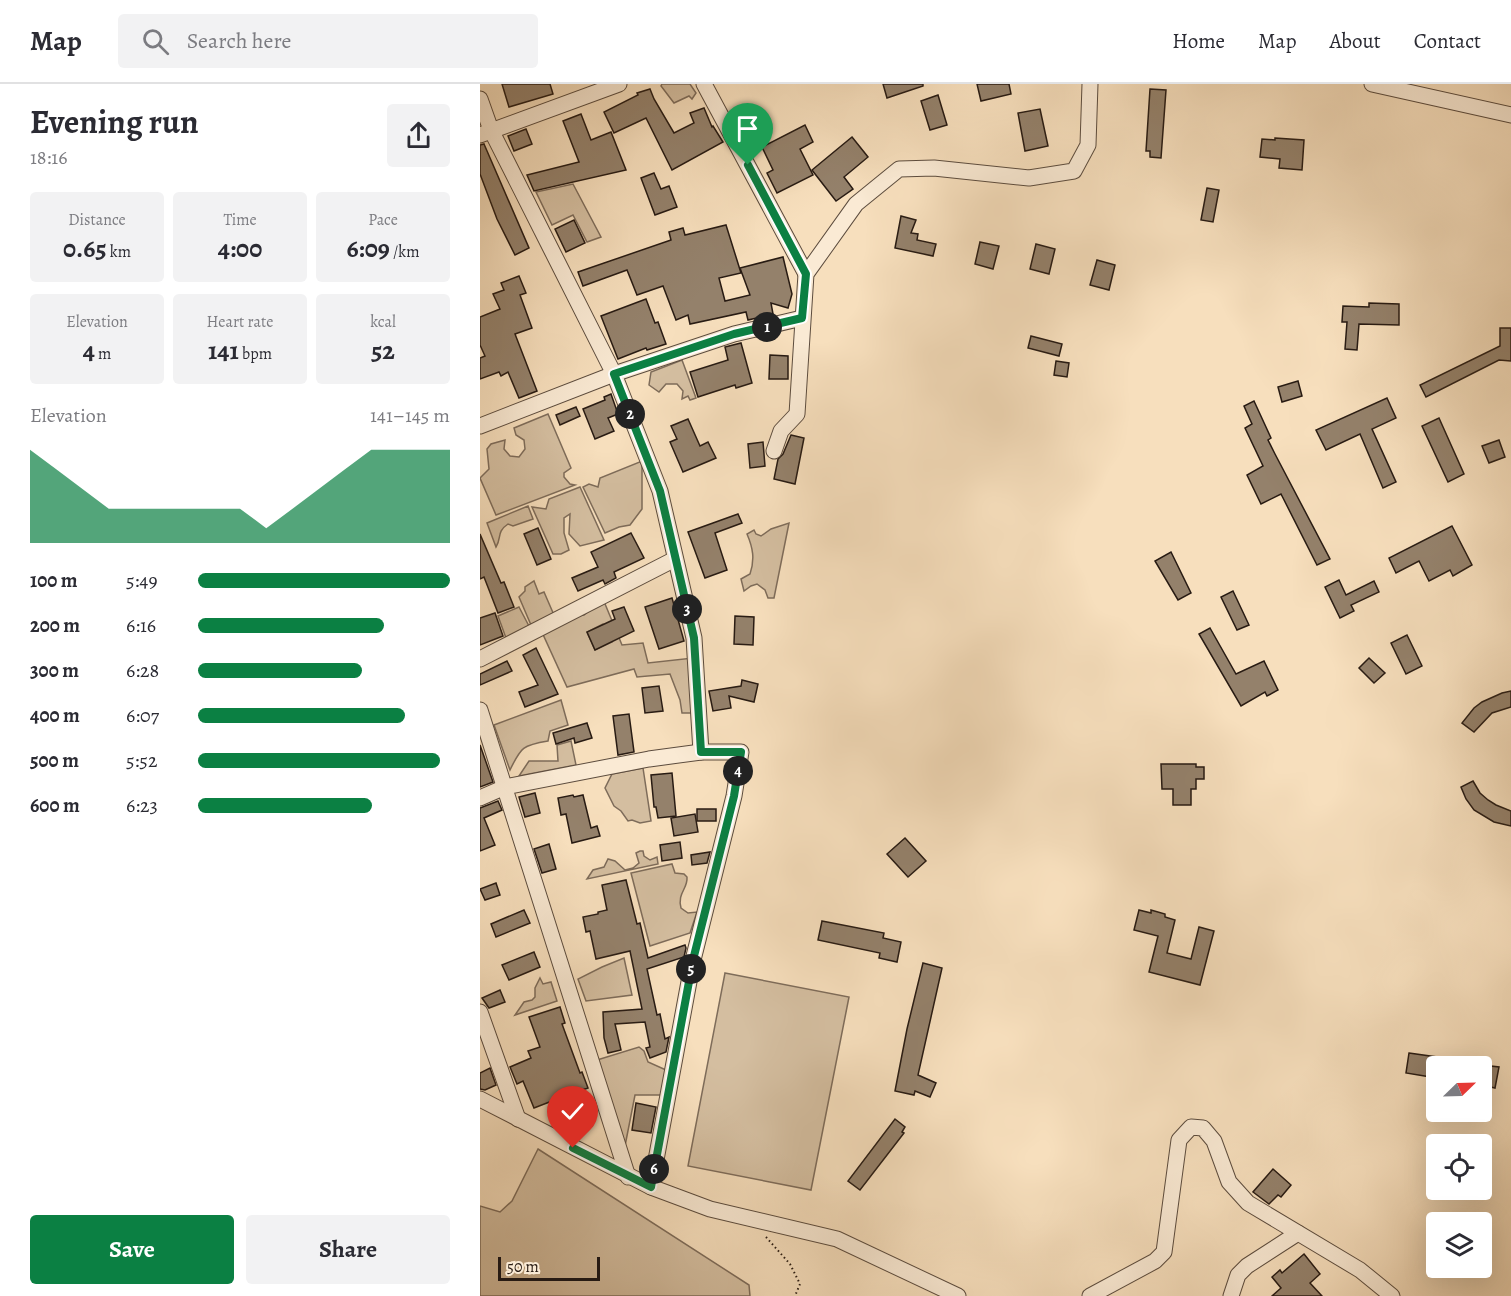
<!DOCTYPE html>
<html lang="en">
<head>
<meta charset="utf-8">
<style>
	:root { --surface:#fff; --page:#f2f2f3; --text:#2b2b33; --muted:#7c7c81; --line:#e1e1e2; --accent:#0b8043 }
	body { margin:0; font-family:Alegreya,serif; background:var(--page); color:var(--text); height:100vh; display:flex; flex-direction:column; font-size:22px; white-space:nowrap }
	* { box-sizing:border-box; margin:0 }
	p { font-size:20px; color:var(--muted) }
	.icon { flex:none; width:33px; height:33px; fill:none; stroke:currentColor; stroke-width:2; stroke-linecap:round; stroke-linejoin:round }
	.map { position:relative; flex:1; overflow:hidden }
	.panel { display:flex; flex-direction:column; background:var(--surface); width:480px }
	.panel>* { flex:none }
	.needle { width:39px; rotate:67deg }
	.buttons { position:absolute; left:946px; top:972px; display:grid; gap:12px }
	.buttons a { display:grid; place-items:center; width:66px; height:66px; border-radius:6px; background:var(--surface); box-shadow:0 6px 24px #0002; font-size:30px }
	.scale { position:absolute; left:18px; bottom:15px; width:102px; box-sizing:border-box; padding-left:6px; border:3px solid #281b13; border-top:0; font-size:16px; line-height:21px; white-space:nowrap; color:#281b13; -webkit-text-stroke:4px #faead4; paint-order:stroke }
	.pin { position:absolute; display:grid; place-items:center; width:51px; height:51px; color:#fff; margin:-62px -26px; border-radius:50% 50% 50% 0; rotate:-45deg; box-shadow:0 0 6px #0007 }
	.pin .icon { rotate:45deg }
	.km { position:absolute; width:30px; height:30px; margin:-15px; border-radius:50%; background:#222; color:#fff; font-size:16px; line-height:30px; text-align:center }
	.round { display:grid; place-items:center; flex:none; width:63px; height:63px; border-radius:6px; background:var(--page) }
	.headline { display:flex; align-items:center; justify-content:space-between; height:102px; padding:0 30px }
	h1 { font-size:33px; font-weight:700; line-height:45px }
	.metrics { display:grid; grid-template-columns:repeat(3,1fr); gap:9px; height:102px; padding:6px 30px }
	.metrics div { display:grid; align-content:center; border-radius:6px; background:var(--page); text-align:center }
	.metrics b { font-size:26px; font-weight:700 }
	.metrics small { font-size:16px; font-weight:400 }
	.metrics p { font-size:16px }
	.chart { height:168px; padding:12px 30px }
	.chart p { display:flex; justify-content:space-between }
	.chart svg { width:100%; height:108px; margin-top:6px; fill:var(--accent); opacity:.7 }
	.action { display:flex; gap:12px; margin-top:auto; padding:12px 30px }
	.action a { flex:1; height:69px; border-radius:6px; background:var(--accent); color:#fff; font-size:24px; font-weight:700; line-height:69px; text-align:center }
	.action a+a { background:var(--page); color:var(--text) }
	ul { padding:0 30px; list-style:none; font-size:20px }
	li { display:grid; grid-template-columns:96px 72px 1fr; align-items:center; height:45px }
	li i { height:15px; border-radius:8px; background:var(--accent) }
	header { display:flex; align-items:center; gap:36px; box-sizing:border-box; height:84px; padding:0 30px; background:var(--surface); border-bottom:2px solid var(--line) }
	header strong { font-size:28px }
	nav { display:flex; gap:33px; margin-inline-start:auto; font-size:21px }
	.search { width:420px; height:54px; background:var(--page); display:flex; align-items:center; gap:15px; box-sizing:border-box; padding:0 21px; border-radius:6px; color:var(--muted); font-size:22px }
	main { display:flex; flex:1; min-height:0 }
	.map>svg:first-child { display:block }
	.green { fill:#d4bea0; stroke:#7e6c5a; stroke-width:1.5; fill-rule:evenodd }
	.building { fill:#94816b; stroke:#281b13; stroke-width:1.5 }
	.lines { fill:none; stroke-linecap:round; stroke-linejoin:round }
	.minor-casing { stroke:#5c4c3e; stroke-width:17 }
	.path { stroke:#281b13; stroke-width:2; stroke-dasharray:1.5 3; stroke-linecap:butt }
	.minor { stroke:#faead4; stroke-width:15 }
	.route-casing { stroke:#fff; stroke-width:12 }
	.route { stroke:#0b8043; stroke-width:8 }
</style>
</head>
<body>
<header>
<strong>Map</strong>
<div class="search"><svg class="icon" aria-label="search" viewBox="0 0 24 24"><circle cx="10" cy="10" r="6"/><path d="M15 15l6 6"/></svg>Search here</div>
<nav><a>Home</a><a>Map</a><a>About</a><a>Contact</a></nav>
</header>
<main>
<section class="panel">
<div class="headline"><div><h1>Evening run</h1><p>18:16</p></div><a class="round"><svg class="icon" aria-label="share" viewBox="0 0 24 24"><path d="M12 15V3M7 8l5-5 5 5M5 13v7h14v-7"/></svg></a></div>
<div class="metrics">
<div><p>Distance</p><b>0.65<small> km</small></b></div>
<div><p>Time</p><b>4:00</b></div>
<div><p>Pace</p><b>6:09<small> /km</small></b></div>
</div>
<div class="metrics">
<div><p>Elevation</p><b>4<small> m</small></b></div>
<div><p>Heart rate</p><b>141<small> bpm</small></b></div>
<div><p>kcal</p><b>52</b></div>
</div>
<div class="chart"><p><span>Elevation</span>141–145 m</p>
<svg viewBox="0 0 160 44" preserveAspectRatio="none"><path d="M0 44V6L10 14L20 22L30 30L40 30L50 30L60 30L70 30L80 30L90 38L100 30L110 22L120 14L130 6L140 6L150 6L160 6V44z"/></svg>
</div>
<ul>
<li><b>100 m</b>5:49<i style="width:100%"></i></li>
<li><b>200 m</b>6:16<i style="width:74%"></i></li>
<li><b>300 m</b>6:28<i style="width:65%"></i></li>
<li><b>400 m</b>6:07<i style="width:82%"></i></li>
<li><b>500 m</b>5:52<i style="width:96%"></i></li>
<li><b>600 m</b>6:23<i style="width:69%"></i></li>
</ul>
<div class="action"><a>Save</a><a>Share</a></div>
</section>
<div class="map">
<svg width="1031" height="1212" viewBox="0 0 1031 1212">
	<rect width="100%" height="100%" fill="#f7dfbd"/>
	<filter id="stains"><feTurbulence type="fractalNoise" baseFrequency=".00333" numOctaves="4"/><feColorMatrix values="0 0 0 0 .2 0 0 0 0 .09 0 0 0 0 .02 0 0 0 .5 -.17"/></filter>
	<radialGradient id="worn" r=".72"><stop offset=".6" stop-color="#630" stop-opacity="0"/><stop offset="1" stop-color="#630" stop-opacity=".3"/></radialGradient>
	<g class="green">
		<path d="M 182,0 L 210,0 L 216,9 L 212,15 L 209,12 L 194,19 L 181,2 Z"/>
		<path d="M 93,100 L 121,153 L 107,158 L 93,131 L 72,141 L 56,108 Z"/>
		<path d="M 202,276 L 216,314 L 210,316 L 208,312 L 202,315 L 203,307 L 197,300 L 186,300 L 179,308 L 169,301 L 171,288 Z"/>
		<path d="M 68,330 L 91,384 L 84,389 L 84,393 L 90,400 L 95,401 L 16,431 L 0,394 L 9,385 L 7,365 L 11,360 L 25,356 L 24,365 L 30,372 L 39,373 L 45,365 L 44,356 L 36,351 L 34,344 Z"/>
		<path d="M 162,377 L 162,425 L 150,441 L 139,443 L 125,449 L 103,403 L 109,400 L 118,403 L 120,394 Z"/>
		<path d="M 100,403 L 124,456 L 100,462 L 89,450 L 90,430 L 84,434 L 84,449 L 89,466 L 81,470 L 73,470 L 52,423 L 66,425 L 69,415 Z"/>
		<path d="M 48,422 L 53,435 L 33,442 L 28,440 C 16,448 22,454 16,463 L 7,439 Z"/>
		<path d="M 309,439 L 294,514 L 288,514 L 285,506 L 277,500 L 271,502 L 264,507 L 261,495 L 270,490 C 275,475 273,464 267,450 L 274,446 L 276,450 L 281,452 L 291,445 Z"/>
		<path d="M 54,497 L 59,510 L 64,508 L 74,531 L 51,541 L 39,513 L 45,507 L 45,503 Z"/>
		<path d="M 123,515 L 142,561 L 163,559 L 168,579 L 213,574 L 215,629 L 202,629 L 200,616 L 190,590 L 157,593 L 154,585 L 87,603 L 61,546 L 88,533 L 104,531 ZM 123,540 L 132,558 L 115,566 L 107,548 Z"/>
		<path d="M 39,523 L 50,544 L 26,554 L 18,532 Z"/>
		<path d="M 81,616 L 88,641 L 70,647 L 68,657 C 43,661 41,663 30,686 L 14,641 Z"/>
		<path d="M 91,657 L 96,681 L 39,692 L 49,677 L 78,677 L 77,661 Z"/>
		<path d="M 163,684 L 171,737 L 160,739 L 152,736 L 148,737 L 141,727 L 134,722 L 125,704 L 132,690 Z"/>
		<path d="M 160,767 L 163,767 L 164,772 L 170,776 L 177,773 L 178,780 L 107,795 L 113,786 L 124,783 L 128,775 L 135,777 L 145,786 L 153,784 L 159,779 L 156,769 Z"/>
		<path d="M 192,780 L 195,789 L 204,790 L 207,793 C 208,805 197,809 201,824 L 208,829 L 217,828 L 210,849 L 170,862 L 151,789 Z"/>
		<path d="M 144,874 L 152,911 L 106,917 L 98,895 L 122,883 Z"/>
		<path d="M 245,889 L 369,913 L 331,1106 L 208,1082 Z"/>
		<path d="M 60,894 L 63,900 L 71,898 L 77,917 L 35,931 L 44,918 L 52,916 L 55,913 L 55,904 Z"/>
		<path d="M 159,963 L 164,967 L 168,978 L 186,986 L 181,1011 L 155,1011 L 144,1067 L 136,1031 L 133,1030 L 117,976 Z"/>
		<path d="M 58,1065 L 269,1201 L 270,1212 L 0,1212 L 0,1122 L 20,1128 L 32,1117 Z"/>
	</g>
	<g class="building">
		<path d="M 22,0 L 70,0 L 73,10 L 29,23 Z"/>
		<path d="M 403,0 L 443,0 L 443,2 L 407,14 Z"/>
		<path d="M 497,0 L 529,0 L 531,10 L 501,17 Z"/>
		<path d="M 170,5 L 174,15 L 194,49 L 214,39 L 210,29 L 224,24 L 232,43 L 233,42 L 243,58 L 192,86 L 166,34 L 134,49 L 124,28 L 158,11 L 157,9 Z"/>
		<path d="M 670,5 L 686,6 L 681,74 L 670,73 L 670,67 L 666,67 Z"/>
		<path d="M 458,11 L 467,41 L 450,46 L 441,17 Z"/>
		<path d="M 560,25 L 568,62 L 545,67 L 538,29 Z"/>
		<path d="M 101,30 L 111,56 L 131,48 L 146,86 L 54,107 L 47,91 L 99,78 L 83,37 Z"/>
		<path d="M 325,41 L 333,58 L 320,65 L 333,91 L 297,109 L 287,89 L 293,86 L 282,63 Z"/>
		<path d="M 46,45 L 52,60 L 34,67 L 28,52 Z"/>
		<path d="M 372,53 L 388,73 L 364,93 L 373,105 L 356,117 L 332,86 Z"/>
		<path d="M 795,54 L 824,56 L 822,86 L 799,84 L 800,75 L 780,73 L 782,55 L 795,56 Z"/>
		<path d="M 4,60 L 49,164 L 35,171 L 17,135 L 0,90 L 0,61 Z"/>
		<path d="M 174,89 L 181,105 L 189,102 L 197,123 L 175,131 L 161,94 Z"/>
		<path d="M 727,104 L 739,106 L 733,138 L 721,136 Z"/>
		<path d="M 421,132 L 436,136 L 431,149 L 438,150 L 437,156 L 456,160 L 453,172 L 415,164 Z"/>
		<path d="M 94,136 L 105,159 L 86,168 L 75,145 Z"/>
		<path d="M 246,141 L 261,189 L 239,194 L 245,217 L 270,211 L 260,184 L 303,173 L 312,210 L 308,224 L 291,219 L 293,230 L 268,236 L 266,228 L 210,240 L 208,231 L 196,236 L 183,202 L 157,211 L 147,186 L 103,202 L 98,188 L 191,156 L 189,148 L 203,144 L 205,151 Z"/>
		<path d="M 500,158 L 519,162 L 513,185 L 495,180 Z"/>
		<path d="M 556,160 L 575,165 L 569,190 L 550,185 Z"/>
		<path d="M 617,176 L 635,181 L 629,206 L 610,201 Z"/>
		<path d="M 39,192 L 46,209 L 40,211 L 52,244 L 35,250 L 57,307 L 39,314 L 28,288 L 21,292 L 19,288 L 0,295 L 0,274 L 5,272 L 0,261 L 0,233 L 20,225 L 13,210 L 24,206 L 21,199 Z"/>
		<path d="M 166,215 L 175,239 L 178,238 L 186,260 L 167,266 L 166,264 L 138,275 L 121,232 Z"/>
		<path d="M 889,219 L 919,220 L 919,241 L 879,240 L 877,266 L 865,265 L 867,238 L 862,238 L 863,222 L 889,223 Z"/>
		<path d="M 1020,244 L 1031,244 L 1031,277 L 1019,276 L 946,313 L 940,301 L 1020,262 Z"/>
		<path d="M 551,252 L 582,260 L 579,272 L 548,264 Z"/>
		<path d="M 261,259 L 272,299 L 256,304 L 255,301 L 218,313 L 210,288 L 248,276 L 245,263 Z"/>
		<path d="M 290,271 L 308,272 L 308,295 L 289,295 Z"/>
		<path d="M 576,277 L 589,279 L 587,293 L 574,291 Z"/>
		<path d="M 818,297 L 822,312 L 802,318 L 798,303 Z"/>
		<path d="M 131,310 L 138,330 L 128,334 L 134,347 L 115,355 L 103,325 L 125,316 L 124,313 Z"/>
		<path d="M 907,314 L 916,334 L 892,345 L 916,398 L 903,404 L 880,350 L 846,366 L 836,346 Z"/>
		<path d="M 774,317 L 791,354 L 788,356 L 795,370 L 850,475 L 837,481 L 801,410 L 781,420 L 767,391 L 783,382 L 765,344 L 772,340 L 764,322 Z"/>
		<path d="M 96,323 L 100,332 L 80,341 L 76,331 Z"/>
		<path d="M 959,334 L 984,390 L 968,398 L 942,342 Z"/>
		<path d="M 208,335 L 220,362 L 228,358 L 236,374 L 203,388 L 190,358 L 197,355 L 191,342 Z"/>
		<path d="M 311,351 L 324,354 L 315,400 L 294,395 L 298,375 L 303,370 Z"/>
		<path d="M 1019,356 L 1025,373 L 1009,379 L 1002,362 Z"/>
		<path d="M 283,358 L 285,382 L 270,384 L 268,360 Z"/>
		<path d="M 258,430 L 262,439 L 235,449 L 247,486 L 225,494 L 208,448 Z"/>
		<path d="M 972,442 L 992,481 L 973,492 L 970,486 L 949,497 L 939,477 L 916,489 L 909,474 Z"/>
		<path d="M 58,444 L 71,475 L 57,481 L 44,450 Z"/>
		<path d="M 151,449 L 164,474 L 134,488 L 136,494 L 125,500 L 123,496 L 98,507 L 92,494 L 118,483 L 111,468 Z"/>
		<path d="M 0,450 L 21,499 L 24,498 L 34,523 L 18,529 L 4,493 L 0,495 Z"/>
		<path d="M 691,468 L 711,509 L 698,516 L 675,477 Z"/>
		<path d="M 859,496 L 866,511 L 894,497 L 899,508 L 871,521 L 874,527 L 860,534 L 845,503 Z"/>
		<path d="M 753,507 L 769,541 L 757,546 L 741,513 Z"/>
		<path d="M 192,514 L 204,557 L 179,565 L 165,523 Z"/>
		<path d="M 144,523 L 154,547 L 115,566 L 107,548 L 135,535 L 132,527 Z"/>
		<path d="M 15,529 L 23,552 L 0,561 L 0,534 Z"/>
		<path d="M 255,532 L 274,533 L 273,561 L 254,560 Z"/>
		<path d="M 730,544 L 756,590 L 784,577 L 798,606 L 787,612 L 785,608 L 761,622 L 719,550 Z"/>
		<path d="M 927,551 L 942,582 L 926,590 L 911,559 Z"/>
		<path d="M 56,564 L 78,610 L 45,623 L 39,608 L 58,601 L 43,571 Z"/>
		<path d="M 889,574 L 905,589 L 894,599 L 879,584 Z"/>
		<path d="M 27,577 L 32,587 L 0,601 L 0,590 Z"/>
		<path d="M 262,596 L 278,600 L 274,618 L 249,612 L 251,624 L 233,627 L 229,607 L 261,602 Z"/>
		<path d="M 179,602 L 183,627 L 165,629 L 162,604 Z"/>
		<path d="M 1031,607 L 1031,623 L 1012,629 L 994,648 L 982,639 L 994,624 L 1002,618 L 1022,609 Z"/>
		<path d="M 149,630 L 154,668 L 138,671 L 133,632 Z"/>
		<path d="M 107,639 L 112,654 L 95,659 L 94,654 L 76,660 L 73,649 Z"/>
		<path d="M 0,661 L 13,698 L 0,703 Z"/>
		<path d="M 681,680 L 716,680 L 716,683 L 724,683 L 724,695 L 716,695 L 716,705 L 711,705 L 711,721 L 693,721 L 693,705 L 682,705 Z"/>
		<path d="M 192,689 L 196,732 L 178,734 L 176,723 L 174,723 L 171,691 Z"/>
		<path d="M 993,697 L 1000,709 L 1008,716 L 1016,721 L 1031,727 L 1031,742 L 1014,738 L 994,726 L 986,715 L 981,703 Z"/>
		<path d="M 55,709 L 60,729 L 45,733 L 39,713 Z"/>
		<path d="M 93,711 L 94,713 L 103,711 L 111,744 L 117,742 L 120,752 L 92,759 L 86,730 L 81,731 L 78,714 Z"/>
		<path d="M 18,717 L 22,726 L 4,734 L 15,761 L 0,767 L 0,724 Z"/>
		<rect x="217" y="725" width="19" height="12"/>
		<path d="M 215,730 L 218,748 L 194,752 L 191,734 Z"/>
		<path d="M 425,754 L 446,777 L 428,793 L 407,770 Z"/>
		<path d="M 200,758 L 202,774 L 182,777 L 180,761 Z"/>
		<path d="M 69,760 L 76,785 L 62,789 L 54,765 Z"/>
		<path d="M 230,768 L 227,779 L 212,781 L 211,771 Z"/>
		<path d="M 146,796 L 157,840 L 160,839 L 168,874 L 205,861 L 206,864 L 204,873 L 167,885 L 177,931 L 180,930 L 185,955 L 189,953 L 186,968 L 170,974 L 166,964 L 170,963 L 165,938 L 135,940 L 141,966 L 128,969 L 124,954 L 123,928 L 162,925 L 150,867 L 116,875 L 110,847 L 106,848 L 103,833 L 118,830 L 118,828 L 127,826 L 122,801 Z"/>
		<path d="M 16,799 L 20,811 L 5,816 L 0,805 Z"/>
		<path d="M 44,826 L 50,839 L 16,853 L 11,840 Z"/>
		<path d="M 659,826 L 671,829 L 671,826 L 685,830 L 685,833 L 695,836 L 687,869 L 711,875 L 719,843 L 734,847 L 720,901 L 669,888 L 678,852 L 654,846 Z"/>
		<path d="M 342,837 L 404,849 L 403,854 L 421,858 L 417,878 L 399,874 L 400,869 L 338,856 Z"/>
		<path d="M 54,868 L 60,883 L 29,896 L 22,881 Z"/>
		<path d="M 443,879 L 462,884 L 438,991 L 456,999 L 450,1013 L 435,1007 L 434,1011 L 415,1007 L 427,945 Z"/>
		<path d="M 20,906 L 25,918 L 9,924 L 2,914 Z"/>
		<path d="M 80,923 L 85,939 L 82,940 L 100,989 L 102,988 L 108,1004 L 102,1006 L 112,1042 L 100,1045 L 90,1010 L 54,1024 L 43,997 L 37,1000 L 30,983 L 51,974 L 48,967 L 60,963 L 49,933 Z"/>
		<path d="M 929,969 L 957,973 L 957,994 L 926,989 Z"/>
		<path d="M 1002,981 L 1019,983 L 1015,1004 L 1002,1001 Z"/>
		<path d="M 10,984 L 16,1001 L 5,1006 L 0,1005 L 0,989 Z"/>
		<path d="M 156,1019 L 176,1023 L 171,1049 L 152,1046 Z"/>
		<path d="M 415,1035 L 425,1043 L 422,1048 L 424,1049 L 380,1106 L 368,1097 Z"/>
		<path d="M 793,1085 L 811,1101 L 801,1113 L 798,1111 L 789,1120 L 773,1108 Z"/>
		<path d="M 824,1170 L 840,1190 L 830,1199 L 842,1212 L 792,1212 L 801,1204 L 792,1193 L 800,1186 L 802,1189 Z"/>
	</g>
	<g class="lines">
		<defs>
			<g id="minor">
				<path d="M 224,0 L 326,190"/>
				<path d="M 892,0 L 1031,31"/>
				<path d="M 0,15 L 11,46 L 134,290 L 180,407 L 214,554 L 221,668"/>
				<path d="M 0,51 L 139,0"/>
				<path d="M 0,342 L 134,290 L 254,250 L 322,234"/>
				<path d="M 294,367 L 301,347 L 317,330 L 326,190 L 376,120 L 419,85 L 454,84 L 549,94 L 594,87 L 608,61 L 610,0"/>
				<path d="M 0,575 L 195,475"/>
				<path d="M 0,626 L 148,1093"/>
				<path d="M 0,714 L 25,703 L 169,675 L 221,668 L 261,668 L 254,712 L 213,876 L 171,1103"/>
				<path d="M 0,928 L 38,1035"/>
				<path d="M 0,1015 L 171,1103 L 230,1125 L 357,1155 L 478,1212"/>
				<path d="M 610,1212 L 675,1177 L 684,1168 L 699,1056 L 711,1043 L 723,1044 L 734,1057 L 749,1098 L 768,1119 L 880,1186 L 912,1212"/>
				<path d="M 751,1212 L 758,1191 L 767,1182 L 818,1149"/>
			</g>
		</defs>
		<use href="#minor" class="minor-casing"/>
		<path class="path" d="M 286,1153 L 310,1180 L 320,1200 L 315,1212"/>
		<use href="#minor" class="minor"/>
	</g>
	<g class="lines">
		<defs>
			<path id="route" d="M 93,1064 L 171,1103 L 213,876 L 254,712 L 261,668 L 221,668 L 214,554 L 180,407 L 134,290 L 254,250 L 322,234 L 326,190 L 268,81"/>
		</defs>
		<use href="#route" class="route-casing"/>
		<use href="#route" class="route"/>
	</g>
	<rect width="100%" height="100%" filter="url(#stains)"/>
	<rect width="100%" height="100%" fill="url(#worn)"/>
</svg>
<div class="buttons">
<a><svg class="needle" viewBox="-14 -14 28 28"><path d="M0-13l5 13h-10z" fill="#e53935"/><path d="M0 13l5-13h-10z" fill="#7c7c81"/></svg></a>
<a><svg class="icon" aria-label="locate" viewBox="0 0 24 24"><circle cx="12" cy="12" r="6"/><path d="M12 2v4M12 18v4M2 12h4M18 12h4"/></svg></a>
<a><svg class="icon" aria-label="layers" viewBox="0 0 24 24"><path d="M12 4l9 5-9 5-9-5zM3 14l9 5 9-5"/></svg></a>
</div>
<div class="scale">50 m</div>
<div class="pin" style="left:268px;top:81px;background:#1e9e55"><svg class="icon" aria-label="arrive" viewBox="0 0 24 24"><path d="M6 21V4h12l-3 4 3 4H6"/></svg></div>
<div class="pin" style="left:93px;top:1064px;background:#d93025"><svg class="icon" aria-label="check" viewBox="0 0 24 24"><path d="M5 12l5 5 9-10"/></svg></div>
<b class="km" style="left:287px;top:243px">1</b>
<b class="km" style="left:150px;top:330px">2</b>
<b class="km" style="left:207px;top:525px">3</b>
<b class="km" style="left:258px;top:687px">4</b>
<b class="km" style="left:211px;top:885px">5</b>
<b class="km" style="left:174px;top:1085px">6</b>
</div>
</main>
</body>
</html>
